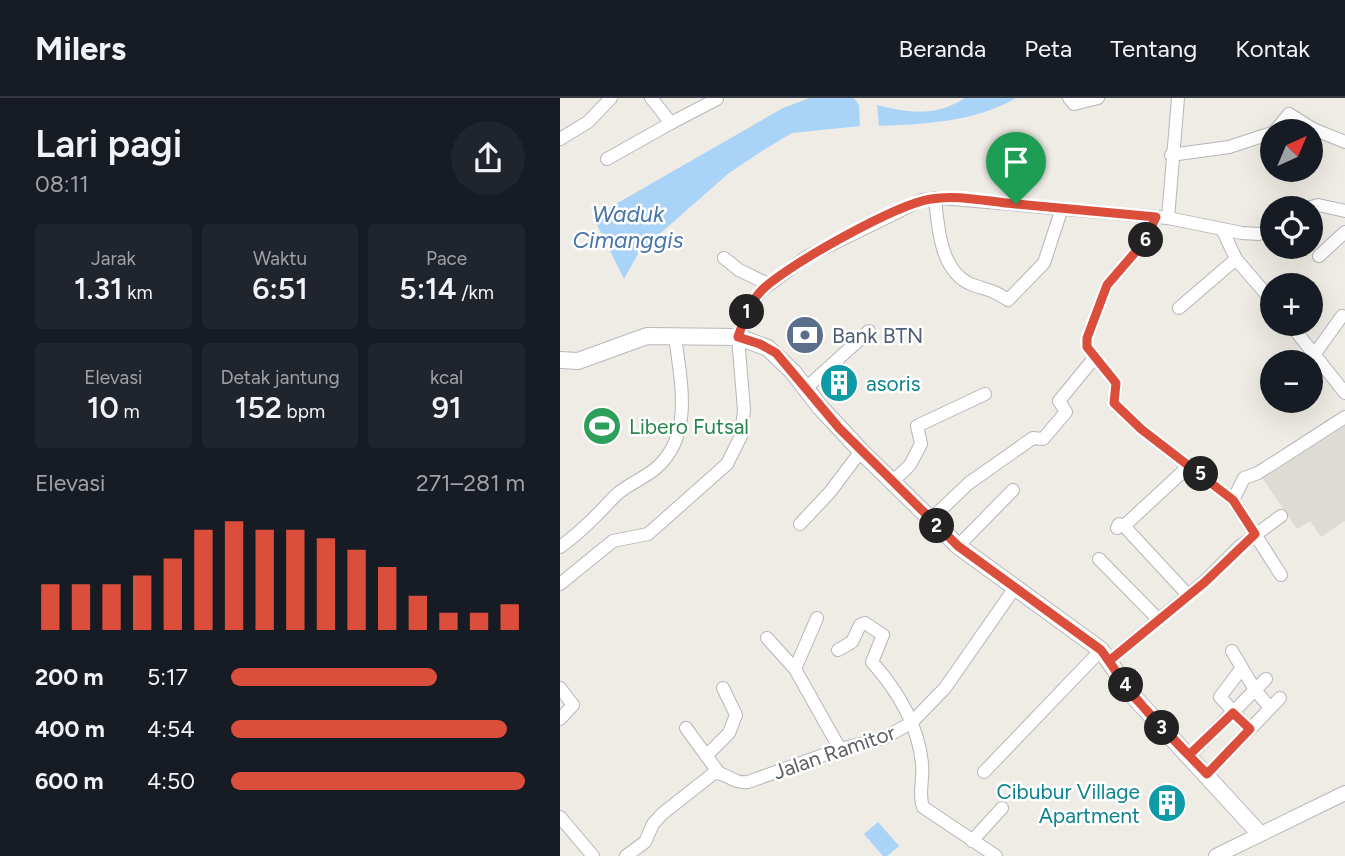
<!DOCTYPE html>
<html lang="id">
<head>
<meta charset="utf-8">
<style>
	:root { --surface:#171b24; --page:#20242c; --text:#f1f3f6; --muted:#9ea1a6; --line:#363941; --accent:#dc4e3c }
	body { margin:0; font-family:Figtree,sans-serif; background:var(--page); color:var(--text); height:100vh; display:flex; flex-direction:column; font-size:26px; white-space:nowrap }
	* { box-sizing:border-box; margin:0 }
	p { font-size:23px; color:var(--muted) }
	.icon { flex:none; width:38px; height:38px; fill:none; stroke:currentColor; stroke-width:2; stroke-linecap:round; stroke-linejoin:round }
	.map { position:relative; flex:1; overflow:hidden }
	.side { display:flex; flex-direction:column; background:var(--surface); width:560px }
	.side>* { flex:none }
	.needle { width:46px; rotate:44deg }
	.tools { position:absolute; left:700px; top:21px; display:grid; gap:14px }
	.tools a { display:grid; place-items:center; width:63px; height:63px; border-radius:50%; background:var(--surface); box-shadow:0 7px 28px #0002; font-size:35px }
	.pin { position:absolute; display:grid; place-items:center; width:60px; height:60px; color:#fff; margin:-72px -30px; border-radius:50% 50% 50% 0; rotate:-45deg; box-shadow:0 0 7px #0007 }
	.pin .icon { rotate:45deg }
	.km { position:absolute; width:35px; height:35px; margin:-18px; border-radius:50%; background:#222; color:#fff; font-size:19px; line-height:35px; text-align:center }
	.round { display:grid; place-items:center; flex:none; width:74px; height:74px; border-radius:37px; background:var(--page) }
	.head { display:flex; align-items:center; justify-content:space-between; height:119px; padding:0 35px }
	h1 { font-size:38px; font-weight:600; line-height:52px }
	.metrics { display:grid; grid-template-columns:repeat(3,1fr); gap:10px; height:119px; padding:7px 35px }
	.metrics div { display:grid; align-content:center; border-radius:7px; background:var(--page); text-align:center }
	.metrics b { font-size:30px; font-weight:600 }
	.metrics small { font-size:19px; font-weight:400 }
	.metrics p { font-size:19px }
	.chart { height:196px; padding:14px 35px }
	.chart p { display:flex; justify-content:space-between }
	.chart svg { width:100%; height:126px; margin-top:7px; stroke:var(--accent); stroke-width:6 }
	ul { padding:0 35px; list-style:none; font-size:23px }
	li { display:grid; grid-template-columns:112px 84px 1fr; align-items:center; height:52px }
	li i { height:18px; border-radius:9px; background:var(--accent) }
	header { display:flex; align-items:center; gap:42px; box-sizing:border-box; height:98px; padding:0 35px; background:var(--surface); border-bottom:2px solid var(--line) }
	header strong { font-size:33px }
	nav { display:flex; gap:38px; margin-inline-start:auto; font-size:24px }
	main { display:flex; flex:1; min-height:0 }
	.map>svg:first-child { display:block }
	.education { fill:#dddbd3 }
	.water { fill:#aad3f8 }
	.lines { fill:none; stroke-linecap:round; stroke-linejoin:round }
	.minor-casing { stroke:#b5b6ba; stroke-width:14 }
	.tertiary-casing { stroke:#b5b6ba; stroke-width:16 }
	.secondary-casing { stroke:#b6b8bd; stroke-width:18 }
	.minor { stroke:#fff; stroke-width:12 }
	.tertiary { stroke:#fff; stroke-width:14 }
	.secondary { stroke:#fff; stroke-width:16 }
	.route-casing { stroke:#fff; stroke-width:14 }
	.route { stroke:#dc4e3c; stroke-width:9 }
	.labels { text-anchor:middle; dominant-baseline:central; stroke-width:5; stroke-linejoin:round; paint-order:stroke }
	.service-label { font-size:21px; fill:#4e5e75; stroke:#fff; text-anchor:start }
	.culture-label { font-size:21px; fill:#0d838f; stroke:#fff; text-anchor:start }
	.leisure-label { font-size:21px; fill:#27864d; stroke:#fff; text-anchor:start }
	.street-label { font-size:21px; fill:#5c5f64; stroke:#fff }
	.water-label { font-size:23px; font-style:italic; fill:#4874a9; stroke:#fff }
</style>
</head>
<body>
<header>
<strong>Milers</strong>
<nav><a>Beranda</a><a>Peta</a><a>Tentang</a><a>Kontak</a></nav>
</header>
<main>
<section class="side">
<div class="head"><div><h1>Lari pagi</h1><p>08:11</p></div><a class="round"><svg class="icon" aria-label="share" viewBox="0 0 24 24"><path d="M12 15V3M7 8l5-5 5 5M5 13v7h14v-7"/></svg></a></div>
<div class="metrics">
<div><p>Jarak</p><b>1.31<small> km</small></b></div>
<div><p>Waktu</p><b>6:51</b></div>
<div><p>Pace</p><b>5:14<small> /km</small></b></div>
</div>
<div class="metrics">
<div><p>Elevasi</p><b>10<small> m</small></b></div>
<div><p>Detak jantung</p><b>152<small> bpm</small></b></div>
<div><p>kcal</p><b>91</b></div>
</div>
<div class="chart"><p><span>Elevasi</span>271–281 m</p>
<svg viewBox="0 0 160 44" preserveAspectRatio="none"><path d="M5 44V28M15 44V28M25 44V28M35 44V25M45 44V19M55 44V9M65 44V6M75 44V9M85 44V9M95 44V12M105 44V16M115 44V22M125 44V32M135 44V38M145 44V38M155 44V35"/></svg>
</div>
<ul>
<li><b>200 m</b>5:17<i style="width:70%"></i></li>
<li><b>400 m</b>4:54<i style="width:94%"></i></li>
<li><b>600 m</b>4:50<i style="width:100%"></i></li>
</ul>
</section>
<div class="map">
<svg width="785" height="758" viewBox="0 0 785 758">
	<rect width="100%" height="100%" fill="#eeece4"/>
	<path class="education" d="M 785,321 L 785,423 L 761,439 L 750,423 L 737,431 L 703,381 Z"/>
	<g class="water">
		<path d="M 250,0 L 294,0 L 299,7 L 300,28 L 232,35 L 202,53 L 169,75 L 79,154 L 64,181 L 33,119 L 223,10 Z"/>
		<path d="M 405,0 L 456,0 C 415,24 365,26 319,28 L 317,7 C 349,15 376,19 405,0 Z"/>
		<path d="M 318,724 L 339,748 L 327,758 L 323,758 L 304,736 Z"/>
	</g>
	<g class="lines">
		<defs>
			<g id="minor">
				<path d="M 91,0 L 111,25 L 157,1"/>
				<path d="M 509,0 L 514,6 L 538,0"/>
				<path d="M 715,33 L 729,16 L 753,31 L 785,44"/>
				<path d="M 0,41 L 28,24 L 51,0"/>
				<path d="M 611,57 L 669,49 L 712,35"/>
				<path d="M 453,60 L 456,106"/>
				<path d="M 47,61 L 111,25"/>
				<path d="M 375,100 C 378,129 380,175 413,187 C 430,193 431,191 448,202 L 484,165 L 502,110"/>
				<path d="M 748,110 L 758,107 L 785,113"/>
				<path d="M 596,119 L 584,144 L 547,187 L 527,240 L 527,249 L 556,285 L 554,305 L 581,331 L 673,402 L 721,477"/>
				<path d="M 608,120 L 618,0"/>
				<path d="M 663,133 L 676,161 L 712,203"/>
				<path d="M 759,158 L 785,134"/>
				<path d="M 164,160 L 179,172 L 208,186"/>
				<path d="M 619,210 L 676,161"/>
				<path d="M 730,226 L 785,295"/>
				<path d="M 754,257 L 782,218"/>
				<path d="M 246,290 L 309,233"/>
				<path d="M 332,384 L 350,367 L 361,346 L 357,328 L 425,296"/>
				<path d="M 673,402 L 684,380 L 698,375 L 785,319"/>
				<path d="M 370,422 L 409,385 L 473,340 L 483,341 L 506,314 L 499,303 L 535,259"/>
				<path d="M 240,426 L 270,394 L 301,353"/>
				<path d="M 564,428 L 628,497"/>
				<path d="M 557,430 L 559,426 L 564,428 L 630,367"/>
				<path d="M 398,448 L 453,392"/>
				<path d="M 0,449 C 21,434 37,417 55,398 C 66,387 83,381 95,371 C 135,338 120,281 115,238"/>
				<path d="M 539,461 L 598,521"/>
				<path d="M 0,486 L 53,443 L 88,436 L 167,366 L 181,338 L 184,312 L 178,239 L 187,213 L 201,193 L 246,159 L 362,102 L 381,100 L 608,120 L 682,135 L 699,136 L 712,131"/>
				<path d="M 207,540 L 235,571 L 280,651"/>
				<path d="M 278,552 L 292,544 L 300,527 L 305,525 L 323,537 L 312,564 C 337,592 358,627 362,665 C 364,680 358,695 363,709 L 436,758"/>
				<path d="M 672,553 L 695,592 L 710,610"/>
				<path d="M 549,563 L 644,484 L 679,449 L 721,418"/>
				<path d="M 682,570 L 660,599 L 689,631"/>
				<path d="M 235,571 L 257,520"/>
				<path d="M 0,590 L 13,607 L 0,621"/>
				<path d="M 126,630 L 159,675"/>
				<path d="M 146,658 L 169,635 L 176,617 L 163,590"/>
				<path d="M 629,658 L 706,581"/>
				<path d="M 424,674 L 541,552"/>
				<path d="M 647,676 L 720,600"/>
				<path d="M 0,719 L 33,758"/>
				<path d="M 412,743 L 442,710"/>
				<path d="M 66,758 L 85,744 L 93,726 L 102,716 L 154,675 C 167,674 172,686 188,684 L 280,651 L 324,640 L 351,625 L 385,590 L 454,491"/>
			</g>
			<path id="tertiary" d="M 656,758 L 785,695"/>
			<path id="secondary" d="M 0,262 L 18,263 L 87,238 L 178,239 L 208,250 L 233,274 L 260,309 L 301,353 L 398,448 L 541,552 L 574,599 L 699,735"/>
		</defs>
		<use href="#minor" class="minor-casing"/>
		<use href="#tertiary" class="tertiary-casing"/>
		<use href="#secondary" class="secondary-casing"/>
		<use href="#minor" class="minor"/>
		<use href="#tertiary" class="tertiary"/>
		<use href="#secondary" class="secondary"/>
	</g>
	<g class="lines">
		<defs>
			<path id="route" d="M 456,106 C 429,104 397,96 371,101 C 337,106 227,167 202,192 C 189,205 184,222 178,239 L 200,246 L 216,255 L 279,330 L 398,448 L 541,552 L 574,599 L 629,657 L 673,615 L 690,631 L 647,676 C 612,640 576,606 549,563 L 645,484 L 695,436 L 673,402 L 581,331 L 554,305 L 556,285 L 527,249 L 527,240 L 547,187 L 584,144 L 596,119 L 456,106"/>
		</defs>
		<use href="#route" class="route-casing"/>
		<use href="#route" class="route"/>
	</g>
	<defs>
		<symbol id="bank-disc" viewBox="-11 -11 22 22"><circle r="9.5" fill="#5c6f8a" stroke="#fff"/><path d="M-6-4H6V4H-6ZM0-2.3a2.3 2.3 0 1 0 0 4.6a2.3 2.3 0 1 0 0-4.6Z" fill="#fff"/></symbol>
		<symbol id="building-disc" viewBox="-11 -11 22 22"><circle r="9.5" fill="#0f9aa8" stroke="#fff"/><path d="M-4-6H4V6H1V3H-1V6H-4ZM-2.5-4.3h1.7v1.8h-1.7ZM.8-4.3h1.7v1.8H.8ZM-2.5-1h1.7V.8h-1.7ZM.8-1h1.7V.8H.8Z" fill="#fff"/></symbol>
		<symbol id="stadium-disc" viewBox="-11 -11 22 22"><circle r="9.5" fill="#2e9e5b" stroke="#fff"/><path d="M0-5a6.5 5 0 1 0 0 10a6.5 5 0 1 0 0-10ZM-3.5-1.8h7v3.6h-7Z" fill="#fff"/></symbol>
	</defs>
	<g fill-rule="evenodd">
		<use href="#bank-disc" x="223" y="215" width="44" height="44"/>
		<use href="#building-disc" x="257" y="263" width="44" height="44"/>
		<use href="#stadium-disc" x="20" y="306" width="44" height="44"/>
		<use href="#building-disc" x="585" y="683" width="44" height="44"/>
	</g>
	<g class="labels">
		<g class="service-label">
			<text x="272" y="237">Bank BTN</text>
		</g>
		<g class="culture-label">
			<text x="306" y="285">asoris</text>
			<text x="580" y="693" text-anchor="end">Cibubur Village<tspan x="580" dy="24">Apartment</tspan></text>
		</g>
		<g class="leisure-label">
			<text x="69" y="328">Libero Futsal</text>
		</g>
		<g class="street-label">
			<text transform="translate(274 654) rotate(-19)">Jalan Ramitor</text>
		</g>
		<g class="water-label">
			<text x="68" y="116">Waduk<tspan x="68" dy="26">Cimanggis</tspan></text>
		</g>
	</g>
</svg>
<div class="tools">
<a><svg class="needle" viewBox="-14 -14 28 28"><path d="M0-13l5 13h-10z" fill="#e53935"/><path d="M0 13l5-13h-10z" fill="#9ea1a6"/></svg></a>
<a><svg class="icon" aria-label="locate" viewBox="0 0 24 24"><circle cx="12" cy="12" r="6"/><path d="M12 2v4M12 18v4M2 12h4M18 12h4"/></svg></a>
<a>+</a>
<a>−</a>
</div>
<div class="pin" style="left:456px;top:106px;background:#1e9e55"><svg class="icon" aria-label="arrive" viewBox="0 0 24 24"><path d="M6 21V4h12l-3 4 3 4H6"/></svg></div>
<b class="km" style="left:187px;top:214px">1</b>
<b class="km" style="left:377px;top:428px">2</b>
<b class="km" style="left:602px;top:630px">3</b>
<b class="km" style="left:566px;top:587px">4</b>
<b class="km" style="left:641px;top:376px">5</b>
<b class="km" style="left:586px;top:142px">6</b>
</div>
</main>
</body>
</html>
